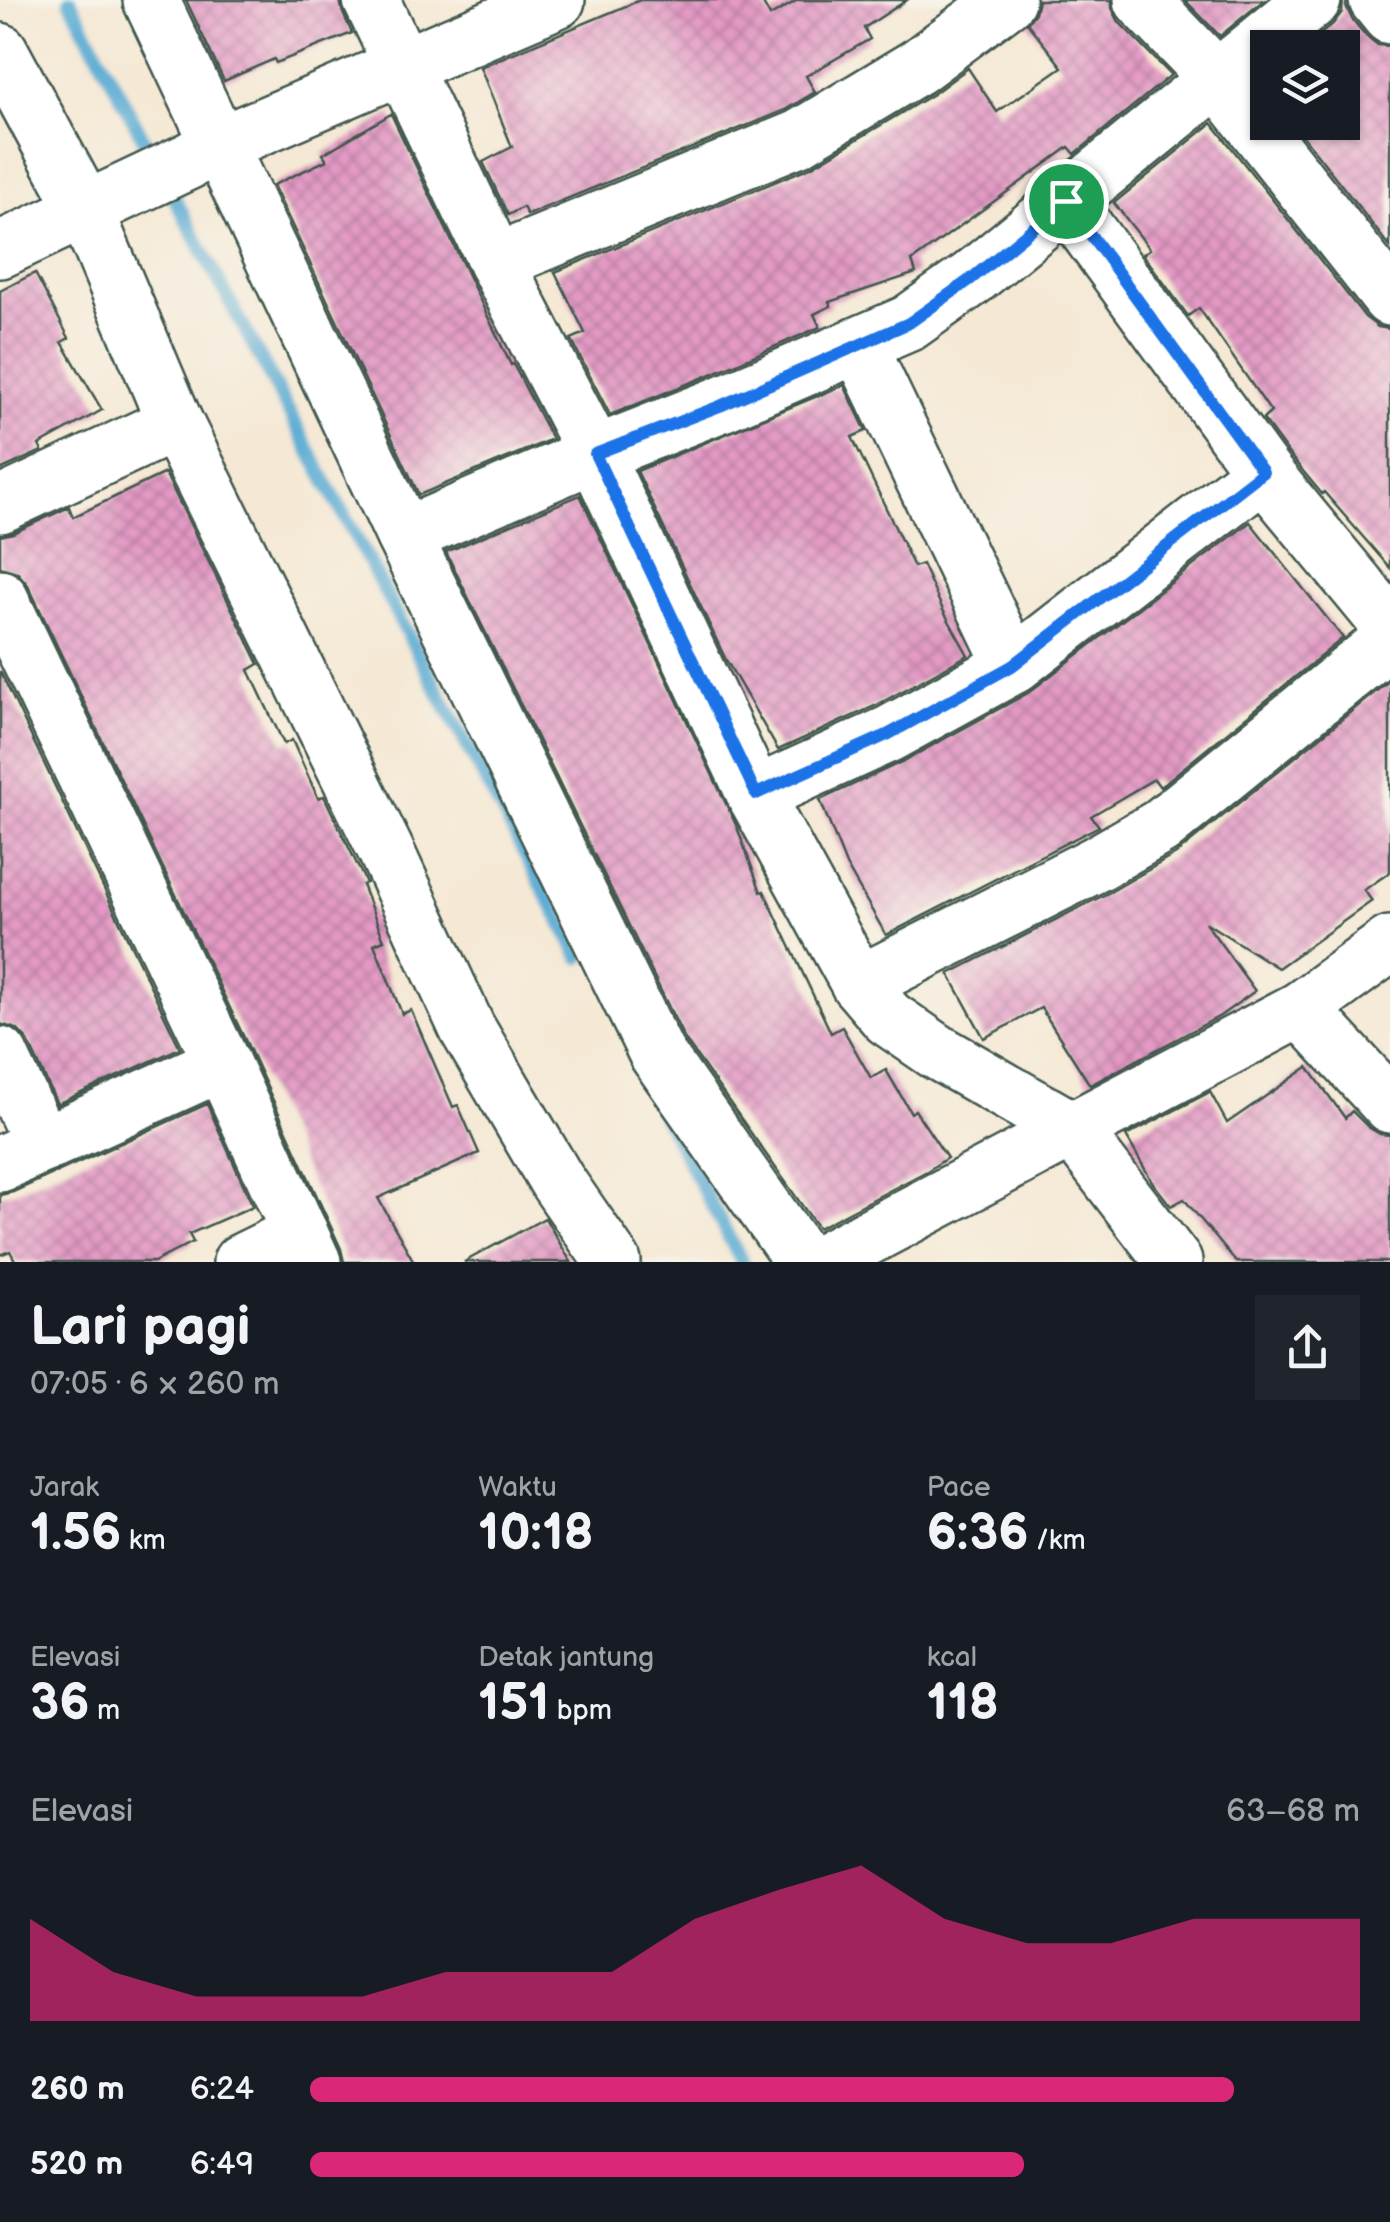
<!DOCTYPE html>
<html lang="id">
<head>
<meta charset="utf-8">
<style>
	:root { --surface:#171b24; --page:#20242c; --text:#f1f3f6; --muted:#9ea1a6; --accent:#db2777 }
	body { margin:0; font-family:"Balsamiq Sans",sans-serif; background:var(--page); color:var(--text); height:100vh; display:flex; flex-direction:column; font-size:38px; white-space:nowrap }
	* { box-sizing:border-box; margin:0 }
	p { font-size:32px; color:var(--muted) }
	.icon { flex:none; width:55px; height:55px; fill:none; stroke:currentColor; stroke-width:2; stroke-linecap:round; stroke-linejoin:round }
	.map { position:relative; height:1262px; overflow:hidden }
	.panel { display:flex; flex-direction:column; background:var(--surface); flex:1 }
	.panel>* { flex:none }
	.tools { position:absolute; left:1250px; top:30px; display:grid; gap:20px }
	.tools a { display:grid; place-items:center; width:110px; height:110px; border-radius:0px; background:var(--surface); box-shadow:0 2px 8px #0004; font-size:50px }
	.pin { position:absolute; display:grid; place-items:center; width:85px; height:85px; color:#fff; margin:-42px; border:5px solid #fff; border-radius:50%; box-shadow:0 2px 10px #0007 }
	.round { display:grid; place-items:center; flex:none; width:105px; height:105px; border-radius:0px; background:var(--page) }
	.headline { display:flex; align-items:center; justify-content:space-between; height:170px; padding:0 30px }
	h1 { font-size:55px; font-weight:700; line-height:75px }
	.metrics { display:grid; grid-template-columns:repeat(3,1fr); gap:15px; height:170px; padding:10px 30px }
	.metrics div { display:grid; align-content:center }
	.metrics b { font-size:50px; font-weight:700 }
	.metrics small { font-size:28px; font-weight:400 }
	.metrics p { font-size:28px }
	.chart { height:280px; padding:20px 30px }
	.chart p { display:flex; justify-content:space-between }
	.chart svg { width:100%; height:180px; margin-top:10px; fill:var(--accent); opacity:.7 }
	ul { padding:0 30px; list-style:none; font-size:32px }
	li { display:grid; grid-template-columns:160px 120px 1fr; align-items:center; height:75px }
	li i { height:25px; border-radius:12px; background:var(--accent) }
	.map>svg:first-child { display:block }
	.lines { fill:none; stroke-linecap:round; stroke-linejoin:round }
	.stream { stroke:#58abd3; stroke-width:14 }
	.building { fill:url(#building-cross-hatch) }
	.minor-casing { stroke:#3f574c; stroke-width:60 }
	.minor { stroke:#fff; stroke-width:55 }
	.route-casing { stroke:#fff; stroke-width:20 }
	.route { stroke:#1a73e8; stroke-width:12 }
</style>
</head>
<body>
<div class="map">
<svg width="1390" height="1262" viewBox="0 0 1390 1262">
	<defs>
		<pattern id="building-cross-hatch" width="8" height="8" patternUnits="userSpaceOnUse" patternTransform="scale(2.5)"><rect width="8" height="8" fill="#e49ac5"/><path d="M0 0l8 8M0 8l8-8" fill="none" stroke="#b87fa1"/></pattern>
	</defs>
	<rect width="100%" height="100%" fill="#f7f3e8"/>
	<filter id="ink" filterUnits="userSpaceOnUse"><feTurbulence type="fractalNoise" baseFrequency=".01" numOctaves="2"/><feDisplacementMap in="SourceGraphic" scale="20" xChannelSelector="R" yChannelSelector="G"/><feConvolveMatrix kernelMatrix="1 2 1 2 8 2 1 2 1" color-interpolation-filters="sRGB"/></filter>
	<filter id="wash" filterUnits="userSpaceOnUse"><feTurbulence type="fractalNoise" baseFrequency=".0048" numOctaves="4" result="noise"/><feDisplacementMap in="SourceGraphic" scale="40" xChannelSelector="R" yChannelSelector="G"/><feGaussianBlur stdDeviation="2.25" result="paint"/><feColorMatrix in="noise" values="0 0 0 0 0 0 0 0 0 0 0 0 0 0 0 0 0 1.4 0 .05"/><feComposite in="paint" operator="in"/></filter>
	<g filter="url(#wash)">
		<rect width="100%" height="100%" fill="#f5e8d4"/>
		<g class="lines">
			<g class="stream">
				<path d="M 70,0 L 156,163"/>
				<path d="M 166,182 L 580,957"/>
				<path d="M 648,1086 L 742,1262"/>
			</g>
		</g>
		<g id="blocks">
			<g class="building">
				<path d="M 186,0 L 340,0 L 343,13 L 352,33 L 276,63 L 274,59 L 224,81 Z"/>
				<path d="M 640,0 L 761,0 L 770,16 L 798,0 L 907,0 L 864,28 L 870,39 L 806,76 L 815,92 L 785,110 L 527,215 L 523,207 L 508,215 L 483,162 L 512,147 L 480,67 Z"/>
				<path d="M 1038,0 L 1112,0 L 1112,8 L 1119,22 L 1171,75 L 1075,154 L 1069,147 L 912,261 L 916,273 L 829,302 L 831,306 L 814,314 L 820,327 L 707,376 L 610,415 L 571,339 L 585,333 L 555,272 L 811,167 L 933,94 L 968,68 L 997,112 L 1062,67 L 1027,23 L 1035,13 Z"/>
				<path d="M 1185,0 L 1264,0 L 1220,36 Z"/>
				<path d="M 1343,0 L 1347,0 L 1346,6 L 1352,19 L 1366,36 L 1378,45 L 1390,46 L 1390,247 L 1292,122 L 1342,122 L 1342,48 L 1304,48 L 1333,24 L 1342,12 Z"/>
				<path d="M 391,114 L 511,365 L 513,364 L 552,439 L 419,495 L 273,185 L 327,160 L 323,154 Z"/>
				<path d="M 1212,123 L 1365,317 L 1378,327 L 1390,329 L 1390,568 L 1324,492 L 1322,494 L 1288,453 L 1263,419 L 1271,412 L 1199,308 L 1188,316 L 1143,254 L 1150,249 L 1114,203 Z"/>
				<path d="M 35,273 L 69,338 L 62,342 L 102,410 L 39,445 L 42,451 L 0,470 L 0,291 Z"/>
				<path d="M 844,385 L 866,431 L 852,437 L 914,567 L 922,564 L 943,610 L 968,655 L 875,706 L 778,750 L 726,660 L 637,471 Z"/>
				<path d="M 165,473 L 259,664 L 249,670 L 284,744 L 292,740 L 318,798 L 324,796 L 366,883 L 362,885 L 384,940 L 374,944 L 402,1014 L 411,1010 L 453,1107 L 458,1105 L 479,1153 L 378,1198 L 414,1262 L 344,1262 L 341,1249 L 250,1050 L 28,585 L 17,572 L 0,567 L 0,536 L 13,533 L 69,507 L 73,517 Z"/>
				<path d="M 580,495 L 737,827 L 761,892 L 764,891 L 831,1033 L 842,1027 L 871,1078 L 886,1070 L 911,1113 L 915,1110 L 947,1158 L 927,1171 L 818,1228 L 684,1038 L 446,552 Z"/>
				<path d="M 1250,522 L 1343,638 L 1160,787 L 1154,779 L 1091,816 L 1099,826 L 886,935 L 846,865 L 820,800 L 904,761 L 1028,693 Z"/>
				<path d="M 0,671 L 180,1048 L 57,1104 L 28,1041 L 17,1029 L 0,1024 Z"/>
				<path d="M 1390,680 L 1390,872 L 1364,890 L 1372,901 L 1278,968 L 1205,922 L 1255,991 L 1220,1016 L 1090,1085 L 1041,1008 L 984,1038 L 949,974 L 1110,892 L 1176,854 Z"/>
				<path d="M 1308,1067 L 1345,1118 L 1352,1111 L 1368,1127 L 1380,1134 L 1390,1135 L 1390,1262 L 1236,1262 L 1184,1199 L 1171,1206 L 1153,1183 L 1126,1136 L 1210,1092 L 1227,1123 Z"/>
				<path d="M 207,1104 L 253,1206 L 189,1234 L 193,1242 L 154,1262 L 16,1262 L 10,1251 L 0,1255 L 0,1195 L 13,1192 Z"/>
				<path d="M 545,1218 L 571,1262 L 464,1262 Z"/>
			</g>
		</g>
	</g>
	<g filter="url(#ink)">
		<use href="#blocks" fill-opacity="0" stroke="#3f574c" stroke-width="2.5"/>
		<g class="lines">
			<defs>
				<g id="minor">
					<path d="M 151,0 L 404,536 L 657,1054 L 803,1262"/>
					<path d="M 371,0 L 496,262 L 595,454 L 755,795 L 859,984 L 888,1018 L 936,1051 L 1073,1130 L 1174,1262"/>
					<path d="M 1142,0 L 1217,78 L 1390,298"/>
					<path d="M 1377,0 L 1390,16"/>
					<path d="M 0,51 L 85,209 L 175,423 L 385,849 L 467,1028 L 557,1181 L 613,1262"/>
					<path d="M 1066,201 L 1263,472 L 1390,626"/>
					<path d="M 0,250 L 189,161 L 218,145 L 557,0"/>
					<path d="M 496,262 L 799,138 L 917,67 L 1007,0"/>
					<path d="M 859,345 L 1013,666"/>
					<path d="M 0,505 L 175,423"/>
					<path d="M 404,536 L 595,454 L 719,405 L 909,323 L 971,279 L 1313,0"/>
					<path d="M 0,598 L 222,1063 L 313,1262"/>
					<path d="M 755,795 L 889,734 L 1013,666 L 1263,472"/>
					<path d="M 859,984 L 1096,864 L 1160,827 L 1390,640"/>
					<path d="M 1301,1009 L 1390,1105"/>
					<path d="M 0,1055 L 42,1145"/>
					<path d="M 0,1164 L 222,1063"/>
					<path d="M 241,1262 L 300,1233"/>
					<path d="M 821,1262 L 1301,1009 L 1390,944"/>
				</g>
			</defs>
			<use href="#minor" class="minor-casing"/>
			<use href="#minor" class="minor"/>
		</g>
	</g>
	<g class="lines" filter="url(#ink)">
		<defs>
			<path id="route" d="M 1066,201 L 1263,472 L 1012,666 L 889,734 L 756,794 L 595,454 L 720,406 L 909,323 L 971,279 Z"/>
		</defs>
		<use href="#route" class="route-casing"/>
		<use href="#route" class="route"/>
	</g>
</svg>
<div class="tools">
<a><svg class="icon" aria-label="layers" viewBox="0 0 24 24"><path d="M12 4l9 5-9 5-9-5zM3 14l9 5 9-5"/></svg></a>
</div>
<div class="pin" style="left:1066px;top:201px;background:#1e9e55"><svg class="icon" aria-label="arrive" viewBox="0 0 24 24"><path d="M6 21V4h12l-3 4 3 4H6"/></svg></div>
</div>
<section class="panel">
<div class="headline"><div><h1>Lari pagi</h1><p>07:05 · 6 × 260 m</p></div><a class="round"><svg class="icon" aria-label="share" viewBox="0 0 24 24"><path d="M12 15V3M7 8l5-5 5 5M5 13v7h14v-7"/></svg></a></div>
<div class="metrics">
<div><p>Jarak</p><b>1.56<small> km</small></b></div>
<div><p>Waktu</p><b>10:18</b></div>
<div><p>Pace</p><b>6:36<small> /km</small></b></div>
</div>
<div class="metrics">
<div><p>Elevasi</p><b>36<small> m</small></b></div>
<div><p>Detak jantung</p><b>151<small> bpm</small></b></div>
<div><p>kcal</p><b>118</b></div>
</div>
<div class="chart"><p><span>Elevasi</span>63–68 m</p>
<svg viewBox="0 0 160 44" preserveAspectRatio="none"><path d="M0 44V19L10 32L20 38L30 38L40 38L50 32L60 32L70 32L80 19L90 12L100 6L110 19L120 25L130 25L140 19L150 19L160 19V44z"/></svg>
</div>
<ul>
<li><b>260 m</b>6:24<i style="width:88%"></i></li>
<li><b>520 m</b>6:49<i style="width:68%"></i></li>
</ul>
</section>
</body>
</html>
